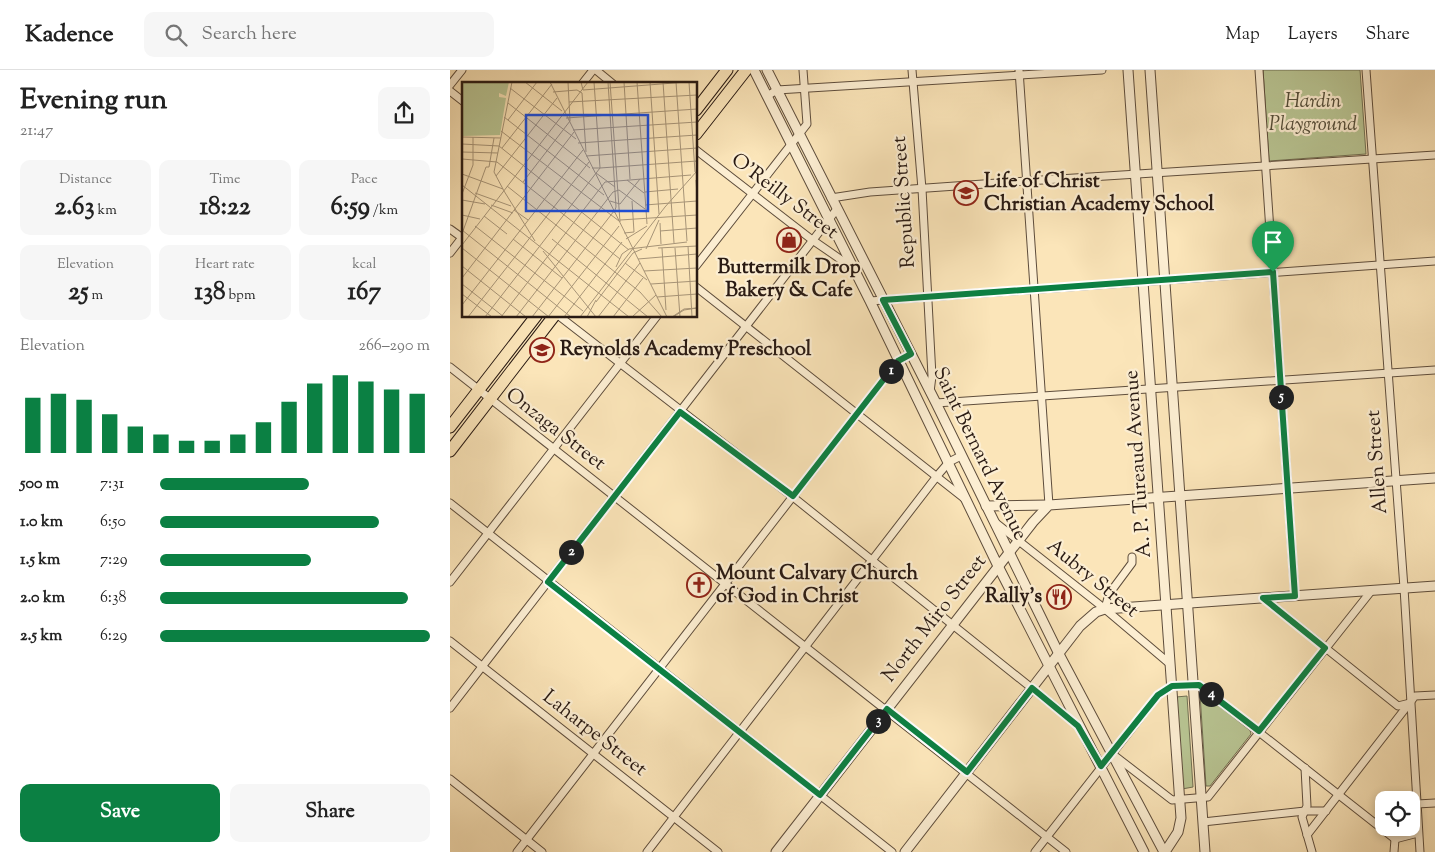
<!DOCTYPE html>
<html lang="en">
<head>
<meta charset="utf-8">
<style>
	:root { --surface:#fff; --page:#f6f6f6; --text:#222; --muted:#767676; --line:#e0e0e0; --accent:#0b8043 }
	body { margin:0; font-family:"Sorts Mill Goudy",serif; background:var(--page); color:var(--text); height:100vh; display:flex; flex-direction:column; font-size:19px; white-space:nowrap }
	* { box-sizing:border-box; margin:0 }
	p { font-size:16px; color:var(--muted) }
	.icon { flex:none; width:28px; height:28px; fill:none; stroke:currentColor; stroke-width:2; stroke-linecap:round; stroke-linejoin:round }
	.map { position:relative; flex:1; overflow:hidden }
	.sheet { display:flex; flex-direction:column; background:var(--surface); width:450px }
	.sheet>* { flex:none }
	.controls { position:absolute; left:925px; top:721px; display:grid; gap:10px }
	.controls a { display:grid; place-items:center; width:45px; height:45px; border-radius:10px; background:var(--surface); box-shadow:0 2px 8px #0003; font-size:25px }
	.pin { position:absolute; display:grid; place-items:center; width:42px; height:42px; color:#fff; margin:-51px -21px; border-radius:50% 50% 50% 0; rotate:-45deg; box-shadow:0 0 5px #0007 }
	.pin .icon { rotate:45deg }
	.km { position:absolute; width:25px; height:25px; margin:-12px; border-radius:50%; background:#222; color:#fff; font-size:14px; line-height:25px; text-align:center }
	.round { display:grid; place-items:center; flex:none; width:52px; height:52px; border-radius:10px; background:var(--page) }
	.headline { display:flex; align-items:center; justify-content:space-between; height:85px; padding:0 20px }
	h1 { font-size:28px; font-weight:700; line-height:38px }
	.figures { display:grid; grid-template-columns:repeat(3,1fr); gap:8px; height:85px; padding:5px 20px }
	.figures div { display:grid; align-content:center; border-radius:10px; background:var(--page); text-align:center }
	.figures b { font-size:25px; font-weight:700 }
	.figures small { font-size:14px; font-weight:400 }
	.figures p { font-size:14px }
	.chart { height:140px; padding:10px 20px }
	.chart p { display:flex; justify-content:space-between }
	.chart svg { width:100%; height:90px; margin-top:5px; stroke:var(--accent); stroke-width:6 }
	.button { display:flex; gap:10px; margin-top:auto; padding:10px 20px }
	.button a { flex:1; height:58px; border-radius:10px; background:var(--accent); color:#fff; font-size:20px; font-weight:700; line-height:58px; text-align:center }
	.button a+a { background:var(--page); color:var(--text) }
	ul { padding:0 20px; list-style:none; font-size:16px }
	li { display:grid; grid-template-columns:80px 60px 1fr; align-items:center; height:38px }
	li i { height:12px; border-radius:6px; background:var(--accent) }
	header { display:flex; align-items:center; gap:30px; box-sizing:border-box; height:70px; padding:0 25px; background:var(--surface); border-bottom:1px solid var(--line) }
	header strong { font-size:24px }
	nav { display:flex; gap:28px; margin-inline-start:auto; font-size:18px }
	.search { width:350px; height:45px; background:var(--page); display:flex; align-items:center; gap:12px; box-sizing:border-box; padding:0 18px; border-radius:10px; color:var(--muted); font-size:19px }
	main { display:flex; flex:1; min-height:0 }
	.map>svg:first-child { display:block }
	.green { fill:#b9c694; stroke:#717054 }
	.lines { fill:none; stroke-linecap:round; stroke-linejoin:round }
	.minor-casing { stroke:#5e4d3c; stroke-width:9 }
	.tertiary-casing { stroke:#5e4d3c; stroke-width:11 }
	.primary-casing { stroke:#291a13; stroke-width:13 }
	.minor { stroke:#fceed2; stroke-width:7 }
	.tertiary { stroke:#fceed2; stroke-width:9 }
	.primary { stroke:#fbe5b9; stroke-width:11 }
	.route-casing { stroke:#fff; stroke-width:10 }
	.route { stroke:#0b8043; stroke-width:6 }
	.labels { text-anchor:middle; dominant-baseline:central; stroke-width:4.5; stroke-linejoin:round; paint-order:stroke }
	.park-label { font-size:20px; font-style:italic; fill:#544e3a; stroke:#fceed2 }
	.poi-label { font-size:20px; font-weight:bold; fill:#291a13; stroke:#fceed2; text-anchor:start }
	.street-label { font-size:20px; fill:#291a13; stroke:#fceed2 }
	.inset-road { fill:none; stroke:#a79477; stroke-width:1 }
	.view { fill:#1d4ed8; fill-opacity:0.15; stroke:#1d4ed8; stroke-width:2.5 }
	.inset-edge { fill:none; stroke:#291a13; stroke-width:2.5 }
</style>
</head>
<body>
<header>
<strong>Kadence</strong>
<div class="search"><svg class="icon" aria-label="search" viewBox="0 0 24 24"><circle cx="10" cy="10" r="6"/><path d="M15 15l6 6"/></svg>Search here</div>
<nav><a>Map</a><a>Layers</a><a>Share</a></nav>
</header>
<main>
<section class="sheet">
<div class="headline"><div><h1>Evening run</h1><p>21:47</p></div><a class="round"><svg class="icon" aria-label="share" viewBox="0 0 24 24"><path d="M12 15V3M7 8l5-5 5 5M5 13v7h14v-7"/></svg></a></div>
<div class="figures">
<div><p>Distance</p><b>2.63<small> km</small></b></div>
<div><p>Time</p><b>18:22</b></div>
<div><p>Pace</p><b>6:59<small> /km</small></b></div>
</div>
<div class="figures">
<div><p>Elevation</p><b>25<small> m</small></b></div>
<div><p>Heart rate</p><b>138<small> bpm</small></b></div>
<div><p>kcal</p><b>167</b></div>
</div>
<div class="chart"><p><span>Elevation</span>266–290 m</p>
<svg viewBox="0 0 160 44" preserveAspectRatio="none"><path d="M5 44V17M15 44V15M25 44V18M35 44V25M45 44V31M55 44V35M65 44V38M75 44V38M85 44V35M95 44V29M105 44V19M115 44V10M125 44V6M135 44V9M145 44V13M155 44V15"/></svg>
</div>
<ul>
<li><b>500 m</b>7:31<i style="width:55%"></i></li>
<li><b>1.0 km</b>6:50<i style="width:81%"></i></li>
<li><b>1.5 km</b>7:29<i style="width:56%"></i></li>
<li><b>2.0 km</b>6:38<i style="width:92%"></i></li>
<li><b>2.5 km</b>6:29<i style="width:100%"></i></li>
</ul>
<div class="button"><a>Save</a><a>Share</a></div>
</section>
<div class="map">
<svg width="985" height="782" viewBox="0 0 985 782">
	<rect width="100%" height="100%" fill="#fbe5b9"/>
	<filter id="stains"><feTurbulence type="fractalNoise" baseFrequency=".004" numOctaves="4"/><feColorMatrix values="0 0 0 0 .2 0 0 0 0 .09 0 0 0 0 .02 0 0 0 .5 -.17"/></filter>
	<radialGradient id="worn" r=".72"><stop offset=".6" stop-color="#630" stop-opacity="0"/><stop offset="1" stop-color="#630" stop-opacity=".3"/></radialGradient>
	<g class="green">
		<path d="M 813,0 L 910,0 L 916,84 L 819,91 Z"/>
		<path d="M 750,624 L 754,624 L 800,660 L 801,664 L 760,716 L 756,716 Z"/>
		<path d="M 737,626 L 743,717 L 732,719 L 726,627 Z"/>
	</g>
	<g class="lines">
		<defs>
			<g id="minor">
				<path d="M 146,0 L 163,14"/>
				<path d="M 462,0 L 472,119 L 482,306 L 480,322"/>
				<path d="M 569,0 L 599,435"/>
				<path d="M 809,0 L 845,526"/>
				<path d="M 916,0 L 954,518 L 970,782"/>
				<path d="M 132,14 L 143,0"/>
				<path d="M 0,15 L 12,0"/>
				<path d="M 0,21 L 14,32"/>
				<path d="M 317,26 L 327,20 L 652,0"/>
				<path d="M 246,80 L 361,169 L 403,198"/>
				<path d="M 381,128 L 420,122 L 577,111 L 985,85"/>
				<path d="M 0,159 L 14,169"/>
				<path d="M 0,183 L 14,165"/>
				<path d="M 246,196 L 357,54 L 353,0"/>
				<path d="M 246,217 L 515,429"/>
				<path d="M 420,231 L 985,191"/>
				<path d="M 109,246 L 343,427 L 629,656"/>
				<path d="M 0,297 L 616,782"/>
				<path d="M 486,333 L 985,300"/>
				<path d="M 0,433 L 442,782"/>
				<path d="M 546,453 L 655,539 L 720,594"/>
				<path d="M 0,512 L 207,246"/>
				<path d="M 813,528 L 948,636 L 960,633"/>
				<path d="M 655,539 L 659,524 L 682,493 L 682,487"/>
				<path d="M 0,571 L 268,782"/>
				<path d="M 0,638 L 387,139"/>
				<path d="M 665,686 L 722,730 L 758,727 L 922,520"/>
				<path d="M 855,698 L 857,736 L 852,747 L 862,782"/>
				<path d="M 0,709 L 92,782"/>
				<path d="M 967,734 L 985,733"/>
				<path d="M 753,752 L 855,741 L 876,741"/>
				<path d="M 857,765 L 965,626 L 985,625"/>
				<path d="M 67,782 L 448,291 L 461,284"/>
				<path d="M 197,782 L 487,406 L 499,392 L 511,386"/>
				<path d="M 585,782 L 708,625 L 722,616 L 749,615 L 945,769 L 968,763"/>
				<path d="M 944,782 L 945,769"/>
			</g>
			<g id="tertiary">
				<path d="M 304,0 L 420,231 L 548,496 L 694,782"/>
				<path d="M 317,0 L 486,333 L 609,584 L 714,782"/>
				<path d="M 678,0 L 731,748 L 728,762 L 715,782"/>
				<path d="M 700,0 L 755,782"/>
				<path d="M 536,436 L 599,435"/>
				<path d="M 326,782 L 583,452 L 599,435 L 985,408"/>
				<path d="M 455,782 L 630,556 L 646,542 L 655,539 L 985,516"/>
			</g>
			<g id="primary">
				<path d="M 246,40 L 277,0"/>
				<path d="M 246,64 L 296,0"/>
				<path d="M 0,357 L 86,246"/>
				<path d="M 0,381 L 104,246"/>
			</g>
		</defs>
		<use href="#minor" class="minor-casing"/>
		<use href="#tertiary" class="tertiary-casing"/>
		<use href="#primary" class="primary-casing"/>
		<use href="#minor" class="minor"/>
		<use href="#tertiary" class="tertiary"/>
		<use href="#primary" class="primary"/>
	</g>
	<g class="lines">
		<defs>
			<path id="route" d="M 823,202 L 845,526 L 813,528 L 875,578 L 809,661 L 749,615 L 722,616 L 708,625 L 651,696 L 628,656 L 582,618 L 517,702 L 437,639 L 370,725 L 98,512 L 230,342 L 343,426 L 448,291 L 461,284 L 433,230 Z"/>
		</defs>
		<use href="#route" class="route-casing"/>
		<use href="#route" class="route"/>
	</g>
	<defs>
		<symbol id="school-ring" viewBox="-11 -11 22 22"><circle r="9.5" fill="#fceed2" stroke="#8f2418" stroke-width="1.5"/><path d="M0-5L7-2L0 1L-7-2ZM-4 1L0 2.5L4 1V4Q0 6-4 4Z" fill="#8f2418"/></symbol>
		<symbol id="shop-ring" viewBox="-11 -11 22 22"><circle r="9.5" fill="#fceed2" stroke="#8f2418" stroke-width="1.5"/><path d="M-5-2.5h2.3a2.7 3.5 0 0 1 5.4 0H5L5.5 6h-11ZM-1.5-2.5h3a1.5 2.3 0 0 0-3 0Z" fill="#8f2418"/></symbol>
		<symbol id="church-ring" viewBox="-11 -11 22 22"><circle r="9.5" fill="#fceed2" stroke="#8f2418" stroke-width="1.5"/><path d="M-1.2-6h2.4v3.5h3.3v2.4h-3.3V6h-2.4V-.1h-3.3v-2.4h3.3Z" fill="#8f2418"/></symbol>
		<symbol id="restaurant-ring" viewBox="-11 -11 22 22"><circle r="9.5" fill="#fceed2" stroke="#8f2418" stroke-width="1.5"/><path d="M-5-6h1v4h1v-4h1v4h1v-4h1v5L-1.5 .5V6h-2V.5L-5-1ZM5-6V6H3V1.5H1.5Q1.5-4 5-6Z" fill="#8f2418"/></symbol>
	</defs>
	<g fill-rule="evenodd">
		<use href="#school-ring" x="502" y="109" width="28" height="28"/>
		<use href="#shop-ring" x="325" y="156" width="28" height="28"/>
		<use href="#school-ring" x="78" y="266" width="28" height="28"/>
		<use href="#church-ring" x="235" y="501" width="28" height="28"/>
		<use href="#restaurant-ring" x="595" y="513" width="28" height="28"/>
	</g>
	<g class="labels">
		<g class="park-label">
			<text x="863" y="32">Hardin<tspan x="863" dy="23">Playground</tspan></text>
		</g>
		<g class="poi-label">
			<text x="534" y="112">Life of Christ<tspan x="534" dy="23">Christian Academy School</tspan></text>
			<text x="339" y="198" text-anchor="middle">Buttermilk Drop<tspan x="339" dy="23">Bakery &amp; Cafe</tspan></text>
			<text x="110" y="280">Reynolds Academy Preschool</text>
			<text x="266" y="504">Mount Calvary Church<tspan x="266" dy="23">of God in Christ</tspan></text>
			<text x="592" y="527" text-anchor="end">Rally's</text>
		</g>
		<g class="street-label">
			<text transform="translate(334 127) rotate(37)">O'Reilly Street</text>
			<text transform="translate(455 132) rotate(-94)">Republic Street</text>
			<text transform="translate(105 360) rotate(38)">Onzaga Street</text>
			<text transform="translate(529 384) rotate(64)">Saint Bernard Avenue</text>
			<text transform="translate(928 392) rotate(-94)">Allen Street</text>
			<text transform="translate(689 394) rotate(-94)">A. P. Tureaud Avenue</text>
			<text transform="translate(642 509) rotate(39)">Aubry Street</text>
			<text transform="translate(485 549) rotate(-52)">North Miro Street</text>
			<text transform="translate(144 664) rotate(38)">Laharpe Street</text>
		</g>
	</g>
	<g transform="translate(12 12)">
		<rect width="235" height="235" fill="#fbe5b9"/>
		<path d="M 0,0 L 47,0 L 44,14 L 37,11 L 37,15 L 44,16 L 38,53 L 0,54 Z" fill="#b9c694"/>
		<path class="inset-road" d="M 63,0 L 100,29M 88,0 L 205,235M 119,0 L 121,8 L 225,0M 146,0 L 154,125 L 152,131M 148,0 L 158,140M 162,0 L 168,97M 175,0 L 185,142M 188,0 L 197,132M 201,0 L 212,161M 214,0 L 225,159M 227,0 L 233,90M 48,6 L 114,57M 91,10 L 115,8 L 120,11 L 124,70M 107,20 L 235,13M 46,21 L 128,86M 42,35 L 142,113M 104,36 L 235,27M 46,38 L 75,0M 111,48 L 235,40M 39,49 L 157,139M 0,55 L 39,56M 116,61 L 235,53M 0,62 L 37,64 L 167,168M 40,66 L 90,2M 0,70 L 36,71M 124,74 L 235,66M 0,77 L 35,80 L 158,177M 130,86 L 138,86 L 132,0M 134,91 L 153,105M 0,92 L 41,107M 34,94 L 95,16M 165,98 L 182,111M 234,98 L 235,114M 61,100 L 108,39 L 106,0M 0,103 L 167,235M 45,104 L 178,210 L 200,235M 42,109 L 73,159M 42,109 L 32,90 L 50,0M 183,110 L 216,107M 13,111 L 49,124M 0,112 L 11,83 L 11,55M 0,118 L 23,122M 148,119 L 158,122 L 178,97M 29,123 L 51,131M 183,123 L 235,119M 52,128 L 66,138M 0,133 L 18,137M 22,134 L 45,152M 158,138 L 235,133M 198,141 L 199,162M 13,144 L 121,229M 0,148 L 109,235M 1,149 L 24,85 L 27,85 L 32,56M 198,149 L 235,146M 162,151 L 172,150 L 170,119M 51,157 L 100,196M 90,157 L 186,235M 164,157 L 185,144M 0,163 L 126,0M 226,164 L 230,235M 0,166 L 87,235M 196,166 L 235,164M 200,166 L 204,228M 213,166 L 218,235M 184,167 L 197,138M 81,169 L 134,235M 176,177 L 235,172M 163,181 L 185,198M 0,184 L 64,235M 154,185 L 160,172 L 167,167 L 225,160M 182,189 L 235,186M 0,196 L 112,50M 0,202 L 42,235M 189,202 L 235,199M 0,212 L 30,235M 195,215 L 235,212M 134,220 L 171,171 L 180,167M 0,223 L 121,68M 6,235 L 127,80M 23,235 L 138,86 L 235,79M 39,235 L 143,100 L 229,93M 54,235 L 151,110 L 157,108 L 183,127M 70,235 L 152,129M 86,235 L 157,144M 102,235 L 160,160M 118,235 L 203,125 L 235,89M 125,235 L 134,218M 136,235 L 178,181M 151,235 L 181,196M 170,235 L 194,213M 210,235 L 222,227 L 235,226M 211,235 L 222,228 L 235,226"/>
		<path class="view" d="M 64,33 L 186,33 L 186,129 L 64,129 Z"/>
		<rect width="235" height="235" class="inset-edge"/>
	</g>
	<rect width="100%" height="100%" filter="url(#stains)"/>
	<rect width="100%" height="100%" fill="url(#worn)"/>
</svg>
<div class="controls">
<a><svg class="icon" aria-label="locate" viewBox="0 0 24 24"><circle cx="12" cy="12" r="6"/><path d="M12 2v4M12 18v4M2 12h4M18 12h4"/></svg></a>
</div>
<div class="pin" style="left:823px;top:202px;background:#1e9e55"><svg class="icon" aria-label="arrive" viewBox="0 0 24 24"><path d="M6 21V4h12l-3 4 3 4H6"/></svg></div>
<b class="km" style="left:441px;top:301px">1</b>
<b class="km" style="left:121px;top:482px">2</b>
<b class="km" style="left:428px;top:651px">3</b>
<b class="km" style="left:761px;top:624px">4</b>
<b class="km" style="left:831px;top:327px">5</b>
</div>
</main>
</body>
</html>
